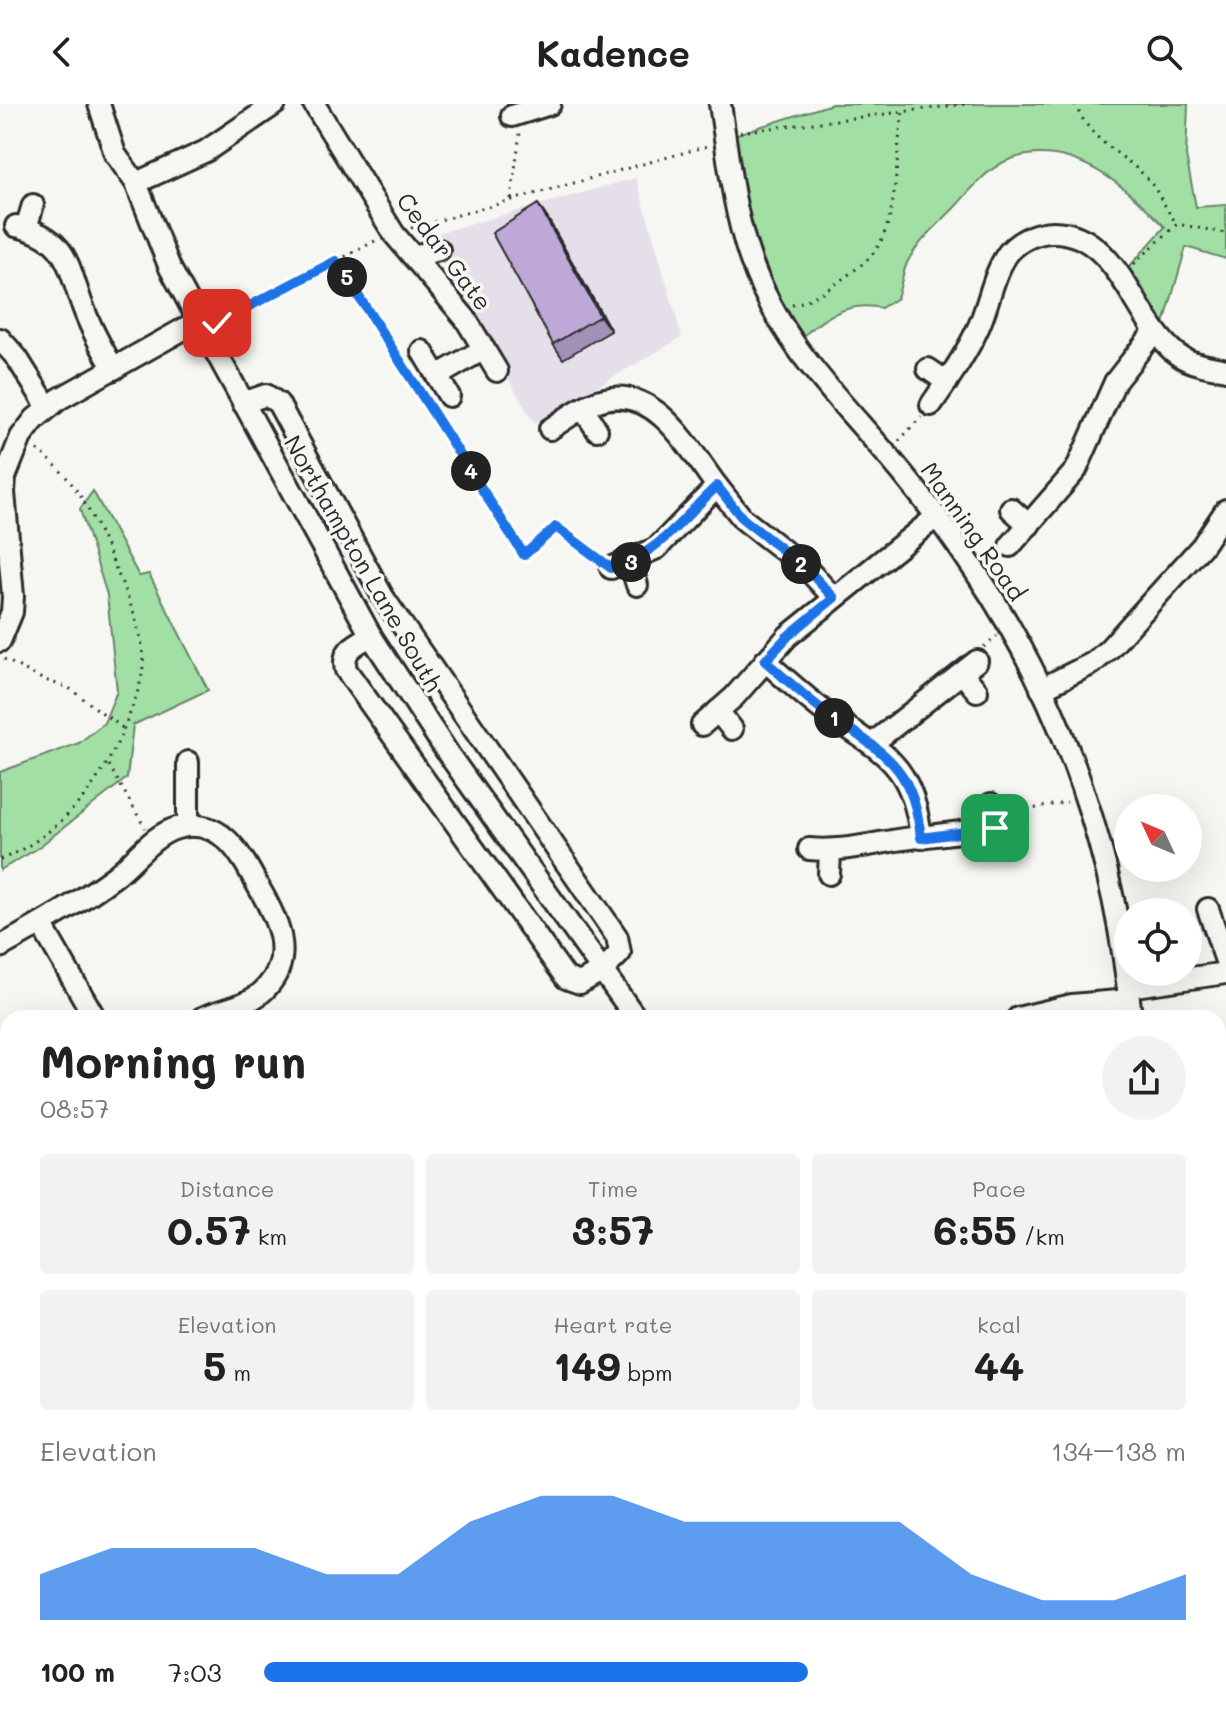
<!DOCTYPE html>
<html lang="en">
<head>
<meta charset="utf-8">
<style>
	:root { --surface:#fff; --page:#f2f2f2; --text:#222; --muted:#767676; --accent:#1a73e8 }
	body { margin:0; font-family:Mali,sans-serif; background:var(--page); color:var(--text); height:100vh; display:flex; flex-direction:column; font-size:30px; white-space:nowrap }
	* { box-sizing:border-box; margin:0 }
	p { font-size:26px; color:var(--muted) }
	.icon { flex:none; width:44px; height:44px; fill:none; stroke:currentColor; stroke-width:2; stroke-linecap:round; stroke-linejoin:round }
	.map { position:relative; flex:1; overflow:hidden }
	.details { position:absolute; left:0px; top:906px; width:1226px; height:708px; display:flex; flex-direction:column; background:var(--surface); border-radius:24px 24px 0 0; box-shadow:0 8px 32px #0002 }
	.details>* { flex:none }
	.needle { width:52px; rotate:314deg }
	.buttons { position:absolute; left:1114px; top:690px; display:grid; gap:16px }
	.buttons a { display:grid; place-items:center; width:88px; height:88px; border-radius:50%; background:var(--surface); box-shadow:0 8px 32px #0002; font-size:40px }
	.pin { position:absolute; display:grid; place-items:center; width:68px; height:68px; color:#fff; margin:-34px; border-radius:16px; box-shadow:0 4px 12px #0006 }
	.km { position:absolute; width:40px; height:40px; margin:-20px; border-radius:50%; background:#222; color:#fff; font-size:22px; line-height:40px; text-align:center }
	.round { display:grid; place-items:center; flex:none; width:84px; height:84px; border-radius:42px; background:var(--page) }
	.summary { display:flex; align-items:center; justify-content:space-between; height:136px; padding:0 40px }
	h1 { font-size:44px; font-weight:700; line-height:60px }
	.stats { display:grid; grid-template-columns:repeat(3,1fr); gap:12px; height:136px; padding:8px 40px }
	.stats div { display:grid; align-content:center; border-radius:8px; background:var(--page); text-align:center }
	.stats b { font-size:40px; font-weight:700 }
	.stats small { font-size:22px; font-weight:400 }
	.stats p { font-size:22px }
	.chart { height:224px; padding:16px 40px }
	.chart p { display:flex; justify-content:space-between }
	.chart svg { width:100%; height:144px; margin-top:8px; fill:var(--accent); opacity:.7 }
	ul { padding:0 40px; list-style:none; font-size:26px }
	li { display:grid; grid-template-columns:128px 96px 1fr; align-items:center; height:60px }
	li i { height:20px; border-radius:10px; background:var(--accent) }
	header { display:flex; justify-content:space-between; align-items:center; height:104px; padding:0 40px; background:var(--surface); font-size:36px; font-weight:700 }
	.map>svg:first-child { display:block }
	.built { fill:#e5dfea }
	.green { fill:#a2dfa5; stroke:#668568; stroke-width:2 }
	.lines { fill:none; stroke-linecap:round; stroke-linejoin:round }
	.minor-casing { stroke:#2b2b2b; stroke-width:26 }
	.major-casing { stroke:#2b2b2b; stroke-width:30 }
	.path { stroke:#2b2b2b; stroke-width:3; stroke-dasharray:2 6; stroke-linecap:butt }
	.minor { stroke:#f6f6f2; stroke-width:20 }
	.major { stroke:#fedbac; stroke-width:24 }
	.wall { fill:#a390b9; stroke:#2b2b2b; stroke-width:2 }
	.shaded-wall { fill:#847696; stroke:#2b2b2b; stroke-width:2 }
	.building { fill:#bda8d7; stroke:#2b2b2b; stroke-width:2 }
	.route-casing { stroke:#fff; stroke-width:16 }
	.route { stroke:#1a73e8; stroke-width:10 }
	.labels { text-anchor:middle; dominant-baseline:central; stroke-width:7; stroke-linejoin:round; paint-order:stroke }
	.street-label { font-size:24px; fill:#2b2b2b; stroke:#f6f6f2 }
</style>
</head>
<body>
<header><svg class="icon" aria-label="back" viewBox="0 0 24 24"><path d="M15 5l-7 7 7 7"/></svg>Kadence<svg class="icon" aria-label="search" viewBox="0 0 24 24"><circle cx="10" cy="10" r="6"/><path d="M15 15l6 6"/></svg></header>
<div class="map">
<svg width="1226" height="1614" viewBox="0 0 1226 1614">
	<rect width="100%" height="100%" fill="#f6f6f2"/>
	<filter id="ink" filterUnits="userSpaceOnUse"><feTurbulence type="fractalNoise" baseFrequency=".0125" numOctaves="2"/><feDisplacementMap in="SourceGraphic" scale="16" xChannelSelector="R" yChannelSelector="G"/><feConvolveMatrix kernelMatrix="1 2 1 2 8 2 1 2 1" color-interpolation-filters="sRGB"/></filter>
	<g filter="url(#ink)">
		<g class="built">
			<path d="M 636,74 L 682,233 L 534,319 L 443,162 L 431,131 Z"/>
			<path d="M 1226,1194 L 1226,1302 L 1218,1332 L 1218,1196 Z"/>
			<path d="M 0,1308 L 8,1309 L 8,1589 L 0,1582 Z"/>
			<path d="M 26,1606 L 1098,1606 L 1094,1614 L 35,1614 Z"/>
		</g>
		<g class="green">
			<path d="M 832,0 L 1188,0 L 1186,52 L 1196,103 L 1226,101 L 1226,155 L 1186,143 L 1164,220 L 1127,165 L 1165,123 C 1127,83 1072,34 1011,55 C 988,63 971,86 955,103 C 940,119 917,138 907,159 C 902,170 901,183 897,194 L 881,204 C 849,197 822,213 800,236 L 750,128 L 734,31 Z"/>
			<path d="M 93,387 L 139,472 L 149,470 L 208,586 L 133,621 L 127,674 L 35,746 L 0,766 L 0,668 L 79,639 L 104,619 L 117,587 L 107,491 L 80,405 Z"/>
			<path d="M 1218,975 L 1226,976 L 1226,1194 L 1218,1196 Z"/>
			<path d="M 1226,1302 L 1226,1460 L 1218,1474 L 1218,1332 Z"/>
			<path d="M 1226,1505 L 1226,1546 L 1218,1592 L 1218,1518 Z"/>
			<path d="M 351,1606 L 386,1606 L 387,1614 L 343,1614 Z"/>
			<path d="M 631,1606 L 668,1606 L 670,1614 L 628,1614 Z"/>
			<path d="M 1098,1606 L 1137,1606 L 1132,1614 L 1094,1614 Z"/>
			<path d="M 1162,1606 L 1215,1606 L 1214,1614 L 1157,1614 Z"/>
		</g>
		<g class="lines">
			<defs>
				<g id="minor">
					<path d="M 99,0 L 115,50 L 136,79 L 170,164 L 371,532 L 449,651 L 636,914"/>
					<path d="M 314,0 L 394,130 L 465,214 L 497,267"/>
					<path d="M 720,0 C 728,52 733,105 750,154 C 782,245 844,298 903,370 C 928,400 953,434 975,467 C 1064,599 1117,756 1131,914"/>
					<path d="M 512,12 L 550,0"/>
					<path d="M 136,79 L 206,47 L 275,0"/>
					<path d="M 16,122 C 69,134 67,161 83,203 C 91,225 102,245 114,265"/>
					<path d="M 26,124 L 33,101"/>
					<path d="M 413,152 L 439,146"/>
					<path d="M 0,235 L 17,254 L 47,302"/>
					<path d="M 422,247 L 449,292"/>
					<path d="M 928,265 L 947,278"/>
					<path d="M 437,272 L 484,245"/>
					<path d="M 243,299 L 266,291 L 278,299 L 383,493 L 617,833 L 620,849 L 603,866 L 580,879 L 566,874 L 346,566 C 341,546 356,540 371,532"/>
					<path d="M 931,301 C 948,276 967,249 979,222 C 989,199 994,167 1009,148 C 1020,136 1037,128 1053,128 C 1117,128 1133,213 1174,248 C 1188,260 1209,262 1226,266"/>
					<path d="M 583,305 L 597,326"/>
					<path d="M 550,325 C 567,314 586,299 605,295 C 658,283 691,348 717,382"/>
					<path d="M 1011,405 L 1029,421"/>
					<path d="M 1010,442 L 1076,366 L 1115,278 L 1154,228"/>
					<path d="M 630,458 L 637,481"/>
					<path d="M 611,464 L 657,444 L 717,382 L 743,415 L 807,465 L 834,494"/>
					<path d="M 0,537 L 12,508 L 13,492 L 4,388 L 5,373 L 21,333 L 35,315 L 59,295 L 198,217"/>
					<path d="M 765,557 C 786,575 806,594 828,610 C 884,650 913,659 921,734"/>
					<path d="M 962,569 L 977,587"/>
					<path d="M 1041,585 L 1093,559 L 1109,545 L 1202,442 L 1226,406"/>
					<path d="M 718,607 L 732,625"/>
					<path d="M 702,621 L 734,593 L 788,532 L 936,413"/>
					<path d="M 873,639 L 977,557"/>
					<path d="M 188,658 L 188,722"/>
					<path d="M 991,700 L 995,724"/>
					<path d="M 809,745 C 839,748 867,741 897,736 C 937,730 975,728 1015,719"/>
					<path d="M 829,770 L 830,747"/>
					<path d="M 1208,805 L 1226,857"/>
					<path d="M 41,820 L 95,914"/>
					<path d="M 0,843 C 39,821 79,799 115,772 C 135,757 152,731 177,724 C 221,712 241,750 258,782 C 276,813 296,851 267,883 C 251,902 224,904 202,914"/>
					<path d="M 1128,883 L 1226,869"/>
					<path d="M 1018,914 L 1072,901 L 1129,896"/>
					<path d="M 1218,958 L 1226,958"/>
					<path d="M 0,1064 L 8,1055"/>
					<path d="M 0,1143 L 8,1165"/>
					<path d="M 0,1257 L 8,1254"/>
					<path d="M 1218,1270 L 1226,1268"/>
					<path d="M 0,1322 L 8,1323"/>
					<path d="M 0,1390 L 8,1389"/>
					<path d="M 273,1606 L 282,1614"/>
					<path d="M 412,1606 L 414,1614"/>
					<path d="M 735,1606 L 738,1614"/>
					<path d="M 968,1606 L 971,1614"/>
					<path d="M 451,1614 L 452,1606"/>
					<path d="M 595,1614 L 600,1606"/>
				</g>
				<g id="major">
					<path d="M 1218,1494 L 1226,1480"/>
					<path d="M 0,1613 L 1,1614"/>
					<path d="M 1143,1614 L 1149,1606"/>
				</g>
			</defs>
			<use href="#minor" class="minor-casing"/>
			<use href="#major" class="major-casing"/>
			<g class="path">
				<path d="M 1075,0 C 1092,39 1117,45 1145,72 C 1159,87 1165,105 1177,120"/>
				<path d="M 740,28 L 966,0"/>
				<path d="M 511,95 L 520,29"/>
				<path d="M 411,124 L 708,42"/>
				<path d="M 336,157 L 524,451 L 556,423 L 598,455"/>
				<path d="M 1134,160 L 1177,120 L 1226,129"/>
				<path d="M 792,201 C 811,196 825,187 841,176 C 856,165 873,154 881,137 C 899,100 895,49 903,8"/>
				<path d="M 217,219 L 377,136"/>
				<path d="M 899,337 L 921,313"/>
				<path d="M 984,543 L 997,532"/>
				<path d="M 4,555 L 42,575 L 69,584 L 124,625"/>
				<path d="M 109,661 L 145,724"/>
				<path d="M 1027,706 L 1067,698"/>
				<path d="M 0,756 C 65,729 107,673 130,609 C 137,591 145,569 143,550 C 139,515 123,482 110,451 C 89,404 76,375 34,343"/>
				<path d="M 0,1221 L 8,1220"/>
				<path d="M 19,1606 L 27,1614"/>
				<path d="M 571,1614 L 577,1606"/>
			</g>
			<use href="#minor" class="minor"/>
			<use href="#major" class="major"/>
		</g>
		<g class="wall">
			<path d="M 548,115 L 611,227 L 563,255 L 553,240 Z"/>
			<path d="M 1226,1177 L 1226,1224 L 1218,1226 L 1218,1179 Z"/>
			<path d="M 51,1606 L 146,1606 L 139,1614 L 60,1614 Z"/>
			<path d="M 455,1606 L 564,1606 L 554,1614 L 461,1614 Z"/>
		</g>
		<g class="shaded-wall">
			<path d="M 538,100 L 548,115 L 611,227 L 600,212 Z"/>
			<path d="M 1218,1338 L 1226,1349 L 1226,1353 L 1218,1373 Z"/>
			<path d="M 8,1433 L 8,1459 L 0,1468 L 0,1441 Z"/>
			<path d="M 122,1606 L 146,1606 L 139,1614 L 115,1614 Z"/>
			<path d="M 702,1606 L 709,1606 L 711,1614 L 705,1614 Z"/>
			<path d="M 912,1606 L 920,1606 L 923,1614 L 915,1614 Z"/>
		</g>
		<g class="building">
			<path d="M 538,100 L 600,212 L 553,240 L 492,129 Z"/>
			<path d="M 1226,1177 L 1226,1202 L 1218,1205 L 1218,1179 Z"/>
			<path d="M 0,1410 L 8,1417 L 8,1433 L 0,1441 Z"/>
			<path d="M 57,1606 L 122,1606 L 115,1614 L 66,1614 Z"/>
			<path d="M 175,1606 L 235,1606 L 244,1614 L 168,1614 Z"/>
			<path d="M 456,1606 L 529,1606 L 518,1614 L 462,1614 Z"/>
			<path d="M 668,1606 L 702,1606 L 705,1614 L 670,1614 Z"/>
			<path d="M 847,1606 L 912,1606 L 915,1614 L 849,1614 Z"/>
		</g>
	</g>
	<g class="lines" filter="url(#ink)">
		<defs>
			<path id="route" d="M 217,219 L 336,157 L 524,451 L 556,423 L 611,464 C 661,449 680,416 717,382 L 743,415 L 807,465 L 834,494 L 788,532 L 765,557 C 786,575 806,594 828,610 C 883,650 913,659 921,734 L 995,724"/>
		</defs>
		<use href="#route" class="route-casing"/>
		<use href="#route" class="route"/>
	</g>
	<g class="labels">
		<g class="street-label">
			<text transform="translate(445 147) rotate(53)">Cedar Gate</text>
			<text transform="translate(974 427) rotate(55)">Manning Road</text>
			<text transform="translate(364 459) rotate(60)">Northampton Lane South</text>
		</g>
	</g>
</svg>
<div class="buttons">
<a><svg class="needle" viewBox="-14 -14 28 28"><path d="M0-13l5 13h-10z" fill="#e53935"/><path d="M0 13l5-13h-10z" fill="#767676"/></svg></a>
<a><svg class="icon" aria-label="locate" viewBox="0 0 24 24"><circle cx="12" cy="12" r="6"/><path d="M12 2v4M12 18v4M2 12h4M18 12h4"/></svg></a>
</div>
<div class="pin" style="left:995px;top:724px;background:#1e9e55"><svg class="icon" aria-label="arrive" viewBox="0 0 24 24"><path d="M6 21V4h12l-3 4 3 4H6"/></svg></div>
<div class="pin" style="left:217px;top:219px;background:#d93025"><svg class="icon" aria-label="check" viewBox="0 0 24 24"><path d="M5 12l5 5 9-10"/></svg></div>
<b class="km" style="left:834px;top:614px">1</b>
<b class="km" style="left:801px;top:460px">2</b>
<b class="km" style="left:631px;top:458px">3</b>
<b class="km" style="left:471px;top:367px">4</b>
<b class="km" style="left:347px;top:173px">5</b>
<section class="details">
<div class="summary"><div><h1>Morning run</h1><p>08:57</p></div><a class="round"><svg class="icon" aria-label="share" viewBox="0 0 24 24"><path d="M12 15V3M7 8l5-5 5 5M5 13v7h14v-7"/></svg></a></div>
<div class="stats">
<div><p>Distance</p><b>0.57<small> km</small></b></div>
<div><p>Time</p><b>3:57</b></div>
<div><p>Pace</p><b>6:55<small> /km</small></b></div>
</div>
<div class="stats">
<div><p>Elevation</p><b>5<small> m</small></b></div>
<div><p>Heart rate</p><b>149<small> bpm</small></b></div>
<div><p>kcal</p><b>44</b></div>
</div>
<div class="chart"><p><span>Elevation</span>134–138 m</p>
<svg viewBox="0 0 160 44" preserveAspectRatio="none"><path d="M0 44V30L10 22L20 22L30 22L40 30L50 30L60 14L70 6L80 6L90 14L100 14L110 14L120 14L130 30L140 38L150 38L160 30V44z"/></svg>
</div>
<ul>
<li><b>100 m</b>7:03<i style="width:59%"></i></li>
</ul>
</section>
</div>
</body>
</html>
